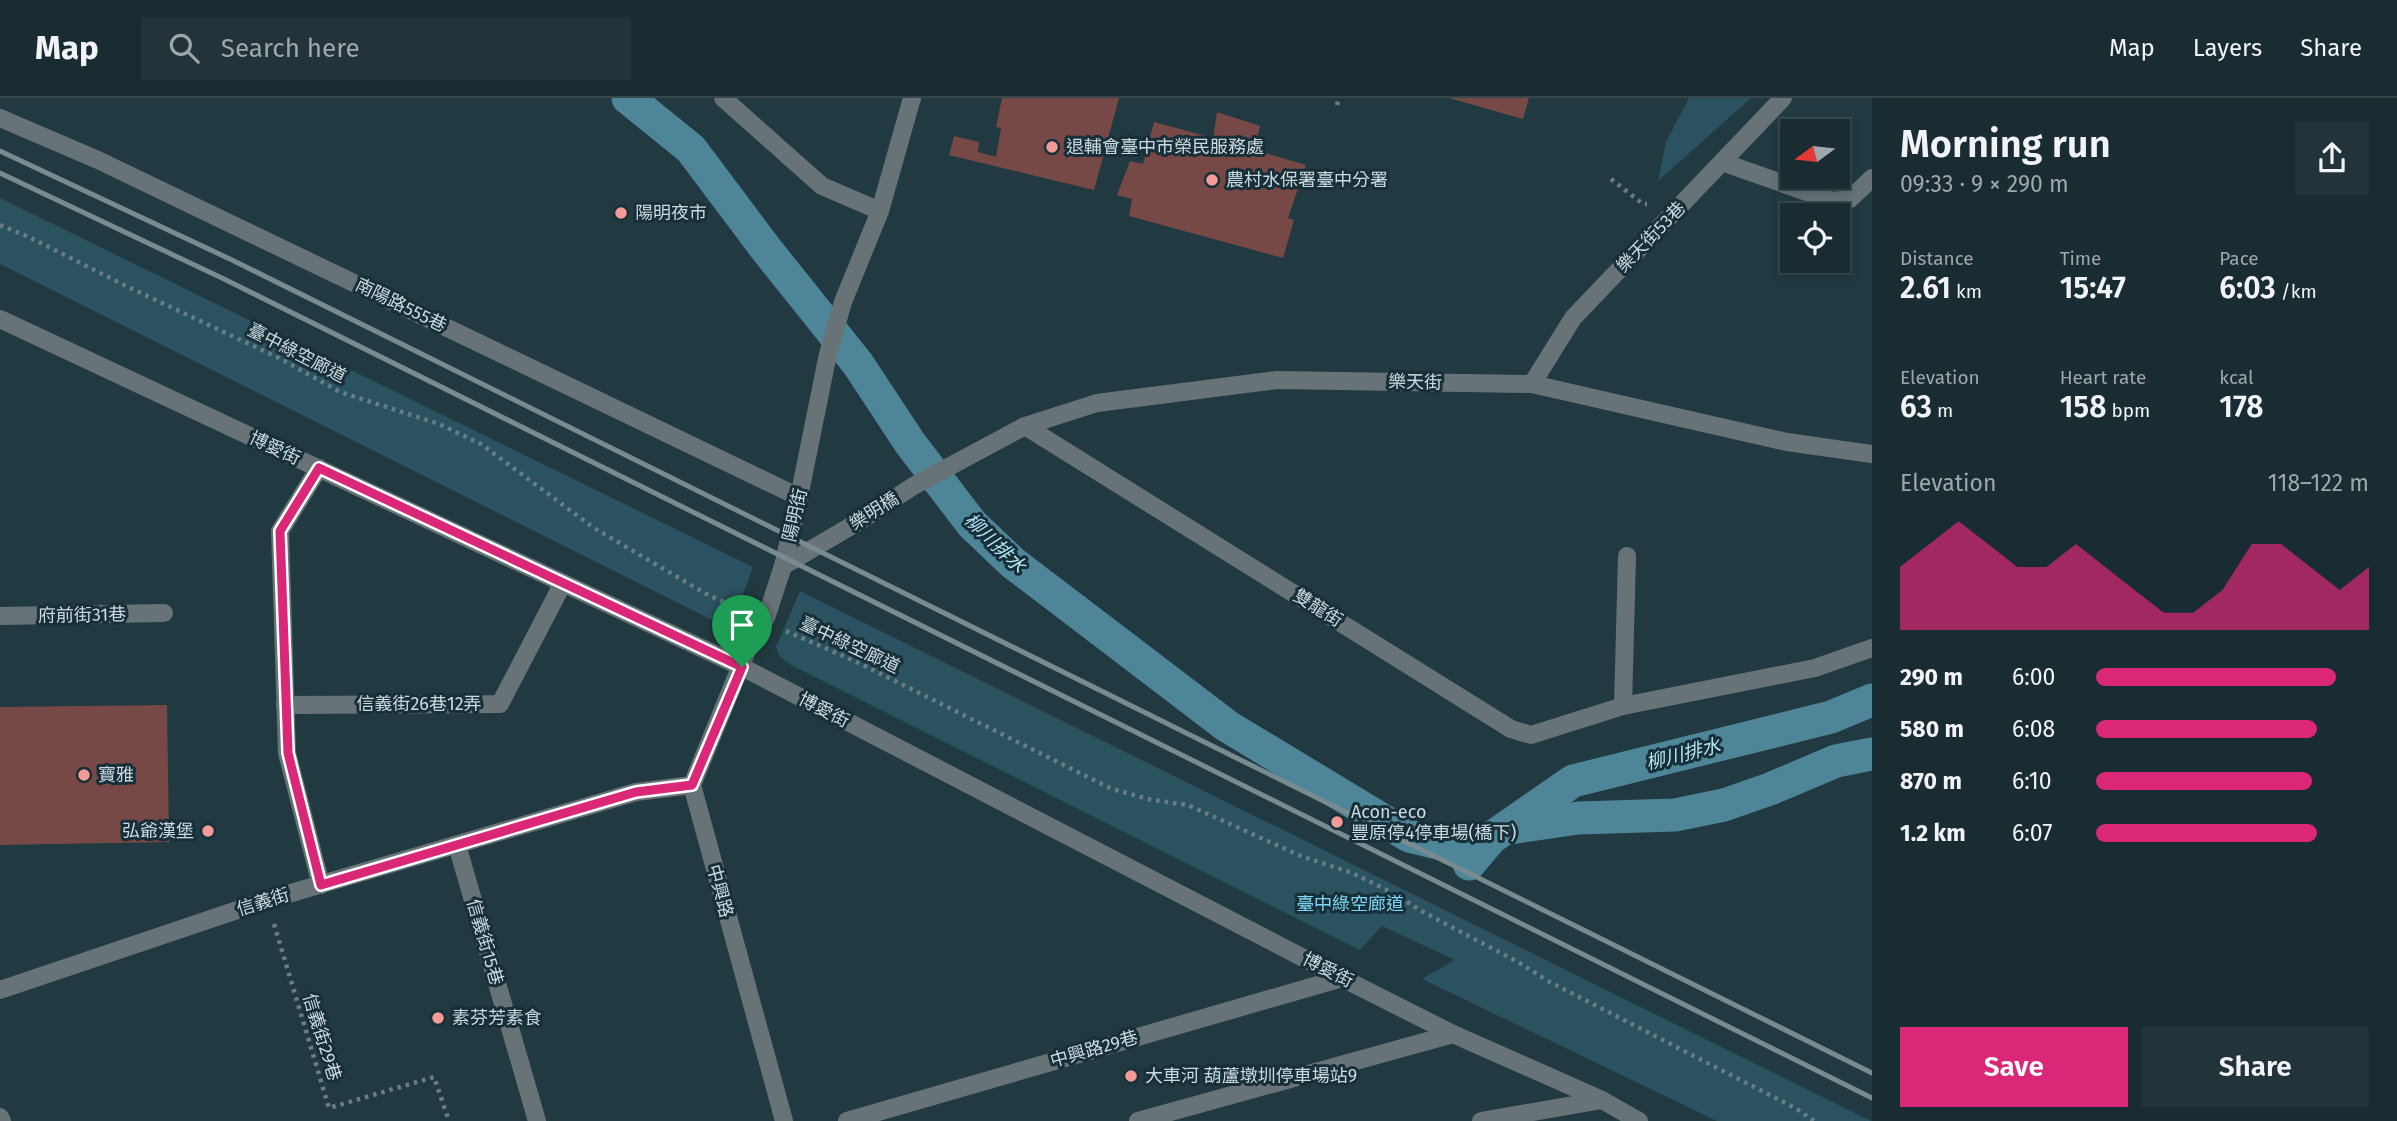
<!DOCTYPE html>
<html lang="en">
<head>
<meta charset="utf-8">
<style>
	:root { --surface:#192c32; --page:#22343a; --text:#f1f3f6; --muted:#9fa7ac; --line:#37484d; --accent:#db2777 }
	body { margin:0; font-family:"Fira Sans","Noto Sans TC",sans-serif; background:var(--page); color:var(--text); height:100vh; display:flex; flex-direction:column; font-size:26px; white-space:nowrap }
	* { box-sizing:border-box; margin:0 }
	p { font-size:23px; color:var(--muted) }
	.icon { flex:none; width:38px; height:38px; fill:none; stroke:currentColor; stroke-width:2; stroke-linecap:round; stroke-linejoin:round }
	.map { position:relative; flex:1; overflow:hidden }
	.drawer { display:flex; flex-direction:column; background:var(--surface); width:525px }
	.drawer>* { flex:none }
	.needle { width:46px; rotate:255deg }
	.fabs { position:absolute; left:1780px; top:21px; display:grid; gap:14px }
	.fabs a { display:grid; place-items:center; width:70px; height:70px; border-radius:0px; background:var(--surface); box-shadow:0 4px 10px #0003,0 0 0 2px var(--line); font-size:35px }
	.pin { position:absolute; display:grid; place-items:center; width:60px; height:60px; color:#fff; margin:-72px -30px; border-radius:50% 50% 50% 0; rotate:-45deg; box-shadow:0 0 7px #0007 }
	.pin .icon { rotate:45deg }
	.round { display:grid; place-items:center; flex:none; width:74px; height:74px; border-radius:0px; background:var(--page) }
	.summary { display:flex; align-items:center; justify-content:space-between; height:119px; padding:0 28px }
	h1 { font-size:38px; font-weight:600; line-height:52px }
	.metrics { display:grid; grid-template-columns:repeat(3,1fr); gap:10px; height:119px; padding:7px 28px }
	.metrics div { display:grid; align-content:center }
	.metrics b { font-size:30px; font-weight:600 }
	.metrics small { font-size:19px; font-weight:400 }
	.metrics p { font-size:19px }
	.chart { height:196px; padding:14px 28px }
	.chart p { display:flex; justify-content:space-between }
	.chart svg { width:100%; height:126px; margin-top:7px; fill:var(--accent); opacity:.7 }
	.action { display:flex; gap:14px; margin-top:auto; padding:14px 28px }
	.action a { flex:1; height:80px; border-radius:0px; background:var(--accent); color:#fff; font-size:28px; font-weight:600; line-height:80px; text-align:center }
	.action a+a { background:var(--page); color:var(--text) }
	ul { padding:0 28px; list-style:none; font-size:23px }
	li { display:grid; grid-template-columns:112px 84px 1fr; align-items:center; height:52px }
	li i { height:18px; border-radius:9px; background:var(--accent) }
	header { display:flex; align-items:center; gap:42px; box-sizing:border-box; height:98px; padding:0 35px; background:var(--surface); border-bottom:2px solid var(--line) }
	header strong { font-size:33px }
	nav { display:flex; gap:38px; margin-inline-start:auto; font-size:24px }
	.search { width:490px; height:63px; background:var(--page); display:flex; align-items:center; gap:18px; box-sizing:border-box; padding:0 24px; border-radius:0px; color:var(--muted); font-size:26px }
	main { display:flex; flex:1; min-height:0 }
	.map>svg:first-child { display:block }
	.green { fill:#2b5260 }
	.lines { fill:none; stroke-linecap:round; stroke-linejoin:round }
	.canal { stroke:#4f8598; stroke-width:33 }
	.building { fill:#764846 }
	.path { stroke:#697e84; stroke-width:4.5; stroke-dasharray:3.5 5; stroke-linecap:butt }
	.minor { stroke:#677377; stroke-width:18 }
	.rail { stroke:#778b91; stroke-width:5 }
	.route-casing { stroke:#fff; stroke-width:14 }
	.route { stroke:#db2777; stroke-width:9 }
	.poi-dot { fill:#f59b97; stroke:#172f38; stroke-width:2.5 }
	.labels { text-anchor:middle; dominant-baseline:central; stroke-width:6; stroke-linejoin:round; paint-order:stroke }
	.poi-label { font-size:18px; fill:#cbdadf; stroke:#172f38; text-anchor:start }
	.street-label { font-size:18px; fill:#cbdadf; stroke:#172f38 }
	.park-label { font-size:18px; fill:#7ed6f3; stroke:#172f38 }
	.water-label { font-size:19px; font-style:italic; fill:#b5e6f8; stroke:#172f38 }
</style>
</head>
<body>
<header>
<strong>Map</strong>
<div class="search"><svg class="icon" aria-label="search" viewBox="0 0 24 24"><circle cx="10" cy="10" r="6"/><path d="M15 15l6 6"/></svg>Search here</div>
<nav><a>Map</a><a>Layers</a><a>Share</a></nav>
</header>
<main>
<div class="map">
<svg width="1872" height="1023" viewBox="0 0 1872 1023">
	<rect width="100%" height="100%" fill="#213a42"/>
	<g class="green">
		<path d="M 1689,0 L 1751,0 L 1658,83 L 1666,44 Z"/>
		<path d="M 0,100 L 753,469 L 734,521 L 730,526 L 722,527 L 0,166 Z"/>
		<path d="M 800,493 L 1871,1023 L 1717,1023 L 1422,881 L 1455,862 L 1382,828 L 1360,852 L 791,567 L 780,559 L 776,549 Z"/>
	</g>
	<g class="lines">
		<g class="canal">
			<path d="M 628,0 L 691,51 L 766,151 L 858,266 L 910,345 L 972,426 L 1013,465 L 1227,628 L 1409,738 L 1478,755"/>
			<path d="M 1510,730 L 1578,720 L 1675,717 L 1724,707 L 1770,691 L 1836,663 L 1872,656"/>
			<path d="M 1469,766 L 1491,740 L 1573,683 L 1831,619 L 1872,602"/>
		</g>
	</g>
	<g class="building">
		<path d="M 1002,0 L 1119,0 L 1094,92 L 949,57 L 954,38 L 979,44 L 978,54 L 996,59 L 1001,30 L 996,29 Z"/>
		<path d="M 1449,0 L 1529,0 L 1523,21 Z"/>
		<path d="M 1217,14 L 1260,28 L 1255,52 L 1306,67 L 1288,120 L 1294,122 L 1283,160 L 1129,118 L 1132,101 L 1117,97 L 1130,63 L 1143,66 L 1154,24 L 1213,40 Z"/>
		<path d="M 167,607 L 169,744 L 0,747 L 0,609 Z"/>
	</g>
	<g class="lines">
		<g class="path">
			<path d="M 1337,7 L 1339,0"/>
			<path d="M 1611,81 L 1643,106 L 1647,106"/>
			<path d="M 0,127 L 29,139 L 126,188 L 281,261 L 340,294 L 439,326 L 481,346 L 594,430 L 708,497 L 740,511"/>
			<path d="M 786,533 L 859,565 L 1112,691 L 1152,702 L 1188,707 L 1301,758 L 1352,775 L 1389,793 L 1425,815 L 1518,864 L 1548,883 L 1797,1011 L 1814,1023"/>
			<path d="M 274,826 L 329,1010 L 434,979 L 449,1023"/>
		</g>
		<g class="minor">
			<path d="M 723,0 L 822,88 L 880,113"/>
			<path d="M 0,20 L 98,62 L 799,399"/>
			<path d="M 1722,64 L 1832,103 L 1850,101 L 1872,80"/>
			<path d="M 0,221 L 742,569 L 1342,880 L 1453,936 L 1602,1002 L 1639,1023"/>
			<path d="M 1532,286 L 1573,220 L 1783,0"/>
			<path d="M 1025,328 L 1511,631 L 1531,637 L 1623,608 L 1815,570 L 1872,550"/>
			<path d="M 319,370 L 280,433 L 287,655 L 321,787"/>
			<path d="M 783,468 L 863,421 L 915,387 L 1025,328 L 1097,305 L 1277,282 L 1532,286 L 1787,344 L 1872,356"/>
			<path d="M 0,518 L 164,515"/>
			<path d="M 285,607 L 500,606 L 563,485"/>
			<path d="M 1623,608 L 1627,458"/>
			<path d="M 457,747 L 537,1023"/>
			<path d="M 0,892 L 264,803 L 636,694 L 692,687"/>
			<path d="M 0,1019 L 2,1023"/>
			<path d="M 784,1023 L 692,687 L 760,521 L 766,520 L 783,468 L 799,399 L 828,256 L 843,204 L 880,113 L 912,0"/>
			<path d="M 847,1023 L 1342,880"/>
			<path d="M 1138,1023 L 1453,936"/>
			<path d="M 1481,1023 L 1602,1002"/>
		</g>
		<g class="rail">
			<path d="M 0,53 L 232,162 L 1872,975"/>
			<path d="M 0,75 L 224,181 L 1872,1000"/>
		</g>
	</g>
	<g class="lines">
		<defs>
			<path id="route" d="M 319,370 L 742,569 L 692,687 L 636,694 L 321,787 L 288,655 L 280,433 Z"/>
		</defs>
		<use href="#route" class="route-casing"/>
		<use href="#route" class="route"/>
	</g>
	<g class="poi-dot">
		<circle cx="1052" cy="49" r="7"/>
		<circle cx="1212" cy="82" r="7"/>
		<circle cx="621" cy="115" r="7"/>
		<circle cx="84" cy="677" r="7"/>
		<circle cx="1337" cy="724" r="7"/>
		<circle cx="208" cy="733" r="7"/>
		<circle cx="438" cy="920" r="7"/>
		<circle cx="1131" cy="978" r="7"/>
	</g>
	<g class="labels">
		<g class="poi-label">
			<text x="1066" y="49">退輔會臺中市榮民服務處</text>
			<text x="1226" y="82">農村水保署臺中分署</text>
			<text x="635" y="115">陽明夜市</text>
			<text x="98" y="677">寶雅</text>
			<text x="1351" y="714">Acon-eco<tspan x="1351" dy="21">豐原停4停車場(橋下)</tspan></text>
			<text x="194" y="733" text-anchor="end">弘爺漢堡</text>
			<text x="452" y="920">素芬芳素食</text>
			<text x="1145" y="978">大車河 葫蘆墩圳停車場站9</text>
		</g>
		<g class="street-label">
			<text transform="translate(1651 139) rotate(-46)">樂天街53巷</text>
			<text transform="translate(401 207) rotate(26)">南陽路555巷</text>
			<text transform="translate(297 255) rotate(27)">臺中綠空廊道</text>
			<text transform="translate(1415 284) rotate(1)">樂天街</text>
			<text transform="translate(275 350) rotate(25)">博愛街</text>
			<text transform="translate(874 413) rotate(-32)">樂明橋</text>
			<text transform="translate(795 417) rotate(-77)">陽明街</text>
			<text transform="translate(1318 510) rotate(32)">雙龍街</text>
			<text transform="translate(82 517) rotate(-1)">府前街31巷</text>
			<text transform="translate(850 547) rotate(25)">臺中綠空廊道</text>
			<text x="419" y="606">信義街26巷12弄</text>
			<text transform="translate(824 612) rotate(27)">博愛街</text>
			<text transform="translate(720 793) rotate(75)">中興路</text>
			<text transform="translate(263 804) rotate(-17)">信義街</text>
			<text transform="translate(485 844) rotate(74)">信義街15巷</text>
			<text transform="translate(1328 872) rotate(27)">博愛街</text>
			<text transform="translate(322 939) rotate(73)">信義街29巷</text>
			<text transform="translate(1094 951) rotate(-16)">中興路29巷</text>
		</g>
		<g class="park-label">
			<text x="1350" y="806">臺中綠空廊道</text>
		</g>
		<g class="water-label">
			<text transform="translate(995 445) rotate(44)">柳川排水</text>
			<text transform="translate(1683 656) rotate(-14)">柳川排水</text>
		</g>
	</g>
</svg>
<div class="fabs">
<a><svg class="needle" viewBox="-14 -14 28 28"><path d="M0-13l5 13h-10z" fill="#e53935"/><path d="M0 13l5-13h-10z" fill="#9fa7ac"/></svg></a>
<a><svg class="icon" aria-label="locate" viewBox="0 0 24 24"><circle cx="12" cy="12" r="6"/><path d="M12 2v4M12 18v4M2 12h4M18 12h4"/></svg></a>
</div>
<div class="pin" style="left:742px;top:569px;background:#1e9e55"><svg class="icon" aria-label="arrive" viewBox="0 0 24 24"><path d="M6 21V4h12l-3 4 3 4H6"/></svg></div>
</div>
<section class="drawer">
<div class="summary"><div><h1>Morning run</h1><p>09:33 · 9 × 290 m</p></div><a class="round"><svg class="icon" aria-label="share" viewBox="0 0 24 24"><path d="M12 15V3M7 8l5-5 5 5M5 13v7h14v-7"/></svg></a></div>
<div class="metrics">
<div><p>Distance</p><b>2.61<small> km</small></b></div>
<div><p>Time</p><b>15:47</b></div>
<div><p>Pace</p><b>6:03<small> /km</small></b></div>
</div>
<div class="metrics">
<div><p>Elevation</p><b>63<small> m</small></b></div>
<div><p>Heart rate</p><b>158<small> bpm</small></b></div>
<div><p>kcal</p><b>178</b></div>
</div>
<div class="chart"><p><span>Elevation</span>118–122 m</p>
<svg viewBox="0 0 160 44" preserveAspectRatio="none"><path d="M0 44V22L10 14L20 6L30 14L40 22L50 22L60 14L70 22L80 30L90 38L100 38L110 30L120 14L130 14L140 22L150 30L160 22V44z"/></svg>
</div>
<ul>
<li><b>290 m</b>6:00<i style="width:88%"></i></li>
<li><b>580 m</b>6:08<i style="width:81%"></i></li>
<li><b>870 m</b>6:10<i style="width:79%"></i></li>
<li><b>1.2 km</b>6:07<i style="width:81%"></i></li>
</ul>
<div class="action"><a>Save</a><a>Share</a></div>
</section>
</main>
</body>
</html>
